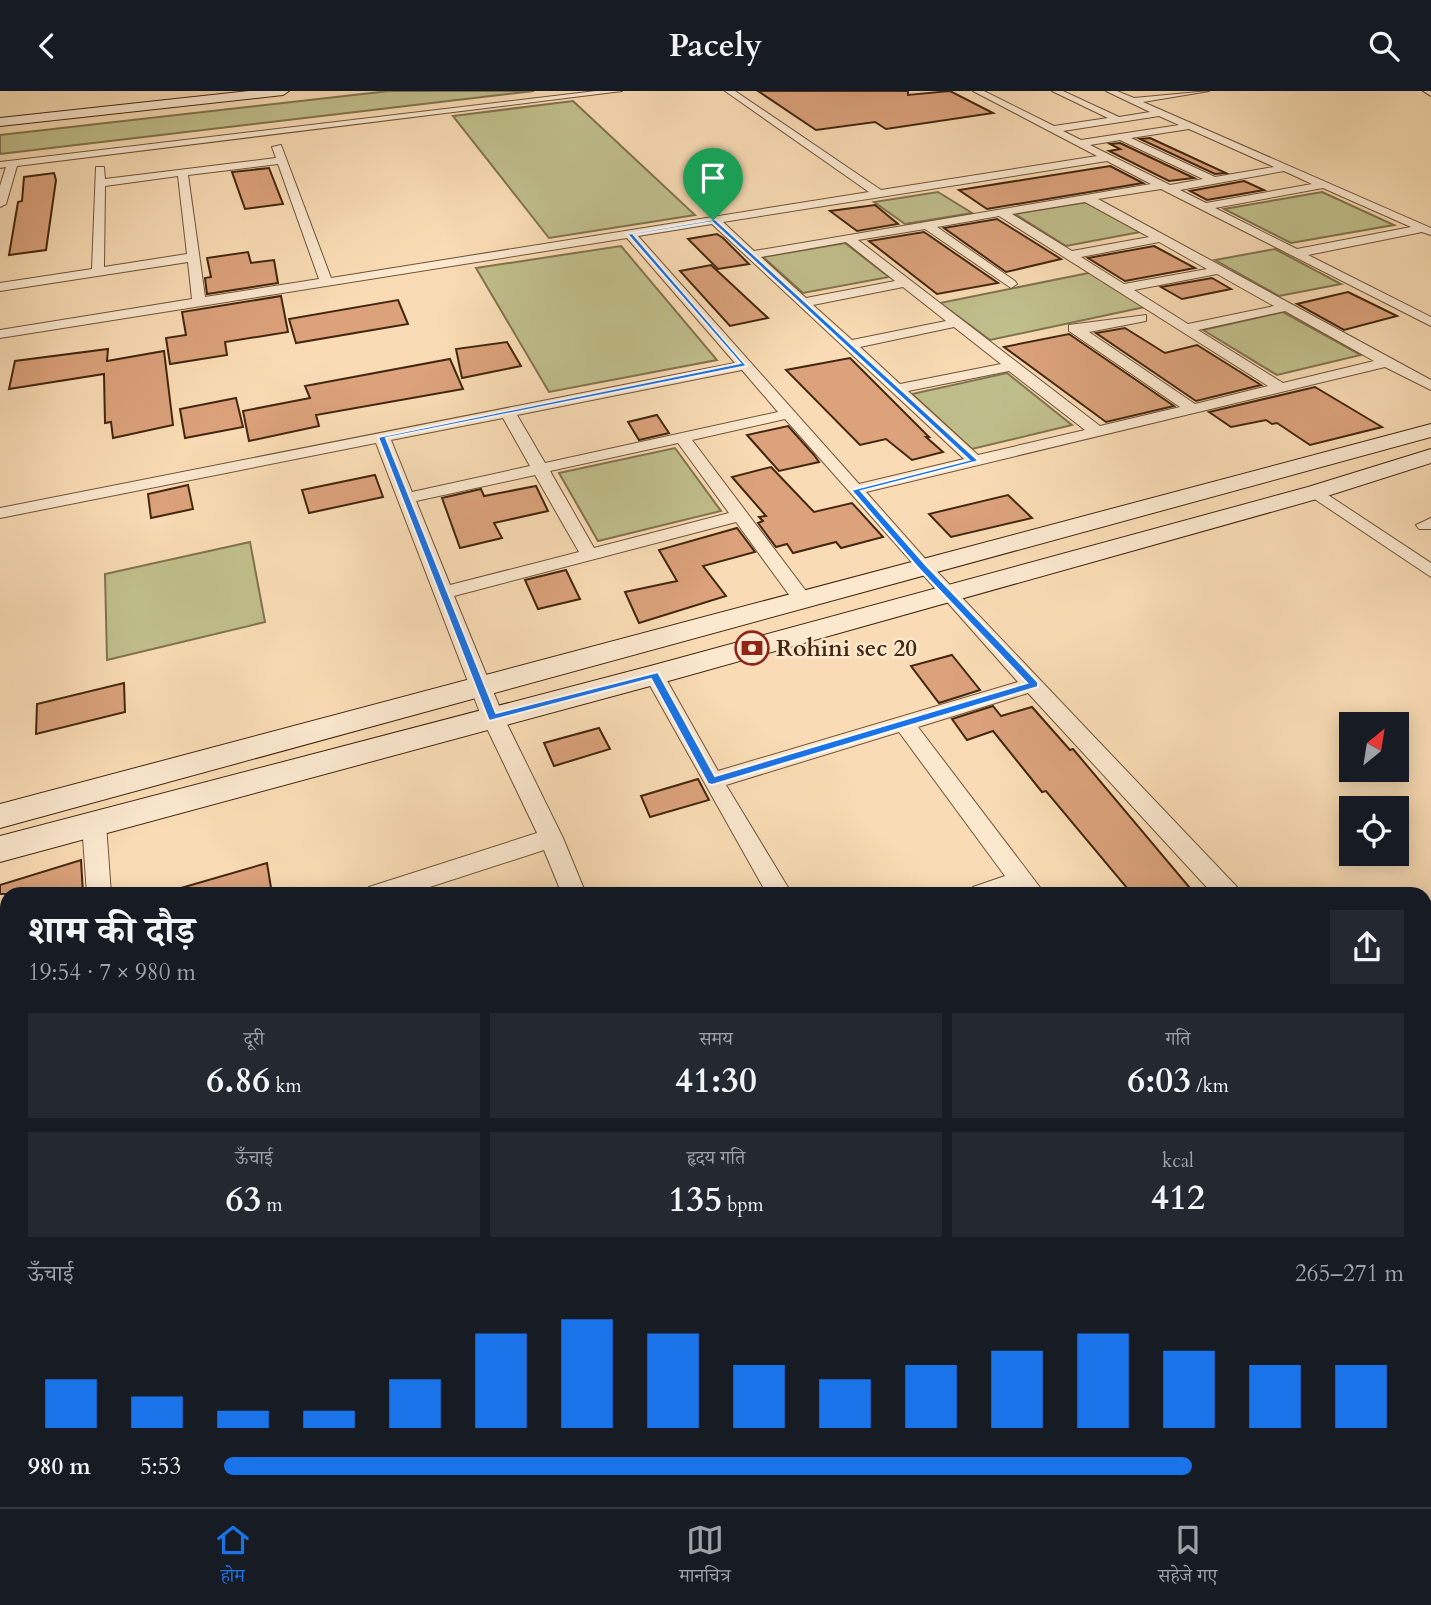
<!DOCTYPE html>
<html lang="hi">
<head>
<meta charset="utf-8">
<style>
	:root { --surface:#171b24; --page:#242831; --text:#f1f3f6; --muted:#9ea1a6; --line:#363941; --accent:#1a73e8 }
	body { margin:0; font-family:Cardo,"Noto Serif Devanagari",serif; background:var(--page); color:var(--text); height:100vh; display:flex; flex-direction:column; font-size:26px; white-space:nowrap }
	* { box-sizing:border-box; margin:0 }
	p { font-size:23px; color:var(--muted) }
	.icon { flex:none; width:38px; height:38px; fill:none; stroke:currentColor; stroke-width:2; stroke-linecap:round; stroke-linejoin:round }
	.map { position:relative; flex:1; overflow:hidden }
	.panel { position:absolute; left:0px; top:796px; width:1432px; height:621px; display:flex; flex-direction:column; background:var(--surface); border-radius:21px 21px 0 0; box-shadow:0 4px 18px #0003 }
	.panel>* { flex:none }
	.needle { width:46px; rotate:30deg }
	.buttons { position:absolute; left:1339px; top:621px; display:grid; gap:14px }
	.buttons a { display:grid; place-items:center; width:70px; height:70px; border-radius:0px; background:var(--surface); box-shadow:0 4px 18px #0003; font-size:35px }
	.pin { position:absolute; display:grid; place-items:center; width:60px; height:60px; color:#fff; margin:-72px -30px; border-radius:50% 50% 50% 0; rotate:-45deg; box-shadow:0 0 7px #0007 }
	.pin .icon { rotate:45deg }
	.round { display:grid; place-items:center; flex:none; width:74px; height:74px; border-radius:0px; background:var(--page) }
	.overview { display:flex; align-items:center; justify-content:space-between; height:119px; padding:0 28px }
	h1 { font-size:38px; font-weight:700; line-height:52px }
	.figures { display:grid; grid-template-columns:repeat(3,1fr); gap:10px; height:119px; padding:7px 28px }
	.figures div { display:grid; align-content:center; border-radius:0px; background:var(--page); text-align:center }
	.figures b { font-size:35px; font-weight:700 }
	.figures small { font-size:19px; font-weight:400 }
	.figures p { font-size:19px }
	.chart { height:196px; padding:14px 28px }
	.chart p { display:flex; justify-content:space-between }
	.chart svg { width:100%; height:126px; margin-top:7px; stroke:var(--accent); stroke-width:6 }
	ul { padding:0 28px; list-style:none; font-size:23px }
	li { display:grid; grid-template-columns:112px 84px 1fr; align-items:center; height:52px }
	li i { height:18px; border-radius:9px; background:var(--accent) }
	header { display:flex; justify-content:space-between; align-items:center; height:91px; padding:0 28px; background:var(--surface); font-size:32px; font-weight:700 }
	.tabs { display:flex; justify-content:space-around; align-items:center; height:98px; border-top:2px solid var(--line); background:var(--surface); font-size:19px; color:var(--muted) }
	.tabs a { display:grid; justify-items:center; gap:4px }
	.tabs .current { color:var(--accent) }
	.map>svg:first-child { display:block }
	.green { fill:#c0bf8c; stroke:#82734e; stroke-width:2 }
	.building { fill:#dba27b; stroke:#442710; stroke-width:2 }
	.lines { fill:none; stroke-linecap:round; stroke-linejoin:round }
	.street-casing { stroke:#715439; stroke-width:2 }
	.secondary-casing { stroke:#442710; stroke-width:2 }
	.street { fill:#fbe8cf; fill-rule:evenodd }
	.secondary { fill:#fbe8cf; fill-rule:evenodd }
	.route { fill:#1a73e8; stroke:#fff; stroke-width:2; fill-rule:evenodd }
	.labels { text-anchor:middle; dominant-baseline:central; stroke-width:5; stroke-linejoin:round; paint-order:stroke }
	.poi-label { font-size:23px; font-weight:bold; fill:#442710; stroke:#fbe8cf; text-anchor:start }
</style>
</head>
<body>
<header><svg class="icon" aria-label="back" viewBox="0 0 24 24"><path d="M15 5l-7 7 7 7"/></svg>Pacely<svg class="icon" aria-label="search" viewBox="0 0 24 24"><circle cx="10" cy="10" r="6"/><path d="M15 15l6 6"/></svg></header>
<div class="map">
<svg width="1431" height="1416" viewBox="0 0 1431 1416">
	<rect width="100%" height="100%" fill="#f9dcb5"/>
	<filter id="stains"><feTurbulence type="fractalNoise" baseFrequency=".00286" numOctaves="4"/><feColorMatrix values="0 0 0 0 .2 0 0 0 0 .09 0 0 0 0 .02 0 0 0 .5 -.17"/></filter>
	<radialGradient id="worn" r=".72"><stop offset=".6" stop-color="#630" stop-opacity="0"/><stop offset="1" stop-color="#630" stop-opacity=".3"/></radialGradient>
	<g class="green">
		<path d="M 389,0 L 534,0 L 0,63 L 0,44 Z"/>
		<path d="M 573,10 L 695,124 L 549,147 L 453,25 Z"/>
		<path d="M 938,101 L 972,122 L 905,133 L 874,111 Z"/>
		<path d="M 1322,101 L 1394,134 L 1291,152 L 1224,118 Z"/>
		<path d="M 1087,111 L 1140,141 L 1066,155 L 1015,123 Z"/>
		<path d="M 845,152 L 889,186 L 803,202 L 763,166 Z"/>
		<path d="M 621,155 L 717,269 L 549,301 L 476,177 Z"/>
		<path d="M 1275,158 L 1341,193 L 1279,205 L 1215,169 Z"/>
		<path d="M 1098,180 L 1154,214 L 990,249 L 940,212 Z"/>
		<path d="M 1283,221 L 1361,264 L 1277,284 L 1203,239 Z"/>
		<path d="M 1007,282 L 1072,334 L 972,358 L 912,303 Z"/>
		<path d="M 675,357 L 721,420 L 598,450 L 559,382 Z"/>
		<path d="M 250,451 L 265,531 L 107,569 L 105,483 Z"/>
	</g>
	<g class="building">
		<path d="M 758,0 L 908,0 L 908,4 L 950,0 L 993,22 L 886,38 L 875,31 L 816,39 Z"/>
		<path d="M 1150,47 L 1226,82 L 1215,83 L 1140,48 Z"/>
		<path d="M 1120,52 L 1194,87 L 1169,90 L 1109,60 L 1120,58 L 1110,53 Z"/>
		<path d="M 1110,75 L 1143,92 L 987,118 L 959,99 Z"/>
		<path d="M 269,77 L 283,113 L 245,118 L 232,81 Z"/>
		<path d="M 54,82 L 56,89 L 46,159 L 9,164 L 18,111 L 22,110 L 24,86 Z"/>
		<path d="M 1244,90 L 1264,99 L 1207,109 L 1190,100 Z"/>
		<path d="M 875,114 L 898,133 L 857,140 L 830,120 Z"/>
		<path d="M 997,128 L 1061,168 L 1006,181 L 944,137 Z"/>
		<path d="M 924,141 L 998,192 L 937,203 L 869,150 Z"/>
		<path d="M 717,143 L 723,147 L 749,173 L 718,178 L 688,148 Z"/>
		<path d="M 1154,155 L 1195,177 L 1125,190 L 1088,167 Z"/>
		<path d="M 248,161 L 251,172 L 274,169 L 278,192 L 207,203 L 205,187 L 211,186 L 207,167 Z"/>
		<path d="M 711,174 L 768,227 L 730,235 L 680,180 Z"/>
		<path d="M 1212,187 L 1231,198 L 1182,208 L 1161,196 Z"/>
		<path d="M 1348,201 L 1397,225 L 1344,239 L 1297,213 Z"/>
		<path d="M 281,205 L 288,241 L 225,251 L 227,264 L 170,273 L 166,247 L 186,244 L 182,221 Z"/>
		<path d="M 398,209 L 408,233 L 296,252 L 289,228 Z"/>
		<path d="M 1125,237 L 1165,262 L 1197,254 L 1261,294 L 1196,310 L 1096,242 Z"/>
		<path d="M 1069,243 L 1174,315 L 1106,331 L 1004,256 Z"/>
		<path d="M 507,251 L 521,275 L 462,287 L 456,258 Z"/>
		<path d="M 108,258 L 107,270 L 164,260 L 173,334 L 113,347 L 111,331 L 105,332 L 104,283 L 9,298 L 15,270 Z"/>
		<path d="M 850,267 L 929,346 L 926,346 L 943,361 L 912,369 L 886,348 L 860,354 L 786,279 Z"/>
		<path d="M 450,268 L 463,298 L 316,324 L 319,335 L 249,350 L 243,320 L 310,307 L 305,295 Z"/>
		<path d="M 1315,296 L 1382,336 L 1310,354 L 1277,332 L 1272,333 L 1266,329 L 1231,336 L 1209,321 Z"/>
		<path d="M 236,307 L 243,336 L 185,347 L 180,318 Z"/>
		<path d="M 657,324 L 669,342 L 639,349 L 628,331 Z"/>
		<path d="M 788,335 L 814,364 L 819,371 L 779,380 L 747,344 Z"/>
		<path d="M 771,376 L 814,421 L 852,412 L 883,446 L 841,457 L 836,451 L 793,462 L 787,453 L 776,456 L 758,432 L 763,430 L 759,426 L 766,425 L 732,386 Z"/>
		<path d="M 375,384 L 383,406 L 309,422 L 302,399 Z"/>
		<path d="M 188,394 L 193,418 L 151,427 L 148,403 Z"/>
		<path d="M 536,395 L 548,420 L 494,432 L 502,447 L 460,457 L 442,407 L 481,398 L 484,405 Z"/>
		<path d="M 1008,404 L 1032,427 L 951,446 L 929,423 Z"/>
		<path d="M 737,437 L 755,461 L 703,475 L 726,505 L 639,532 L 625,501 L 677,490 L 659,459 Z"/>
		<path d="M 566,479 L 580,508 L 538,518 L 525,489 Z"/>
		<path d="M 952,564 L 980,599 L 939,612 L 911,575 Z"/>
		<path d="M 124,592 L 125,621 L 36,643 L 37,613 Z"/>
		<path d="M 993,615 L 1001,625 L 1032,616 L 1070,659 L 1073,658 L 1195,803 L 1132,803 L 1046,700 L 1042,701 L 993,640 L 967,649 L 952,628 Z"/>
		<path d="M 599,637 L 610,658 L 554,675 L 544,652 Z"/>
		<path d="M 698,688 L 709,709 L 650,726 L 641,705 Z"/>
		<path d="M 81,769 L 83,803 L 0,803 L 0,794 Z"/>
		<path d="M 267,772 L 272,803 L 182,803 L 181,797 Z"/>
	</g>
	<g class="lines">
		<defs>
			<g id="street">
				<path d="M 596,0 L 622,0 L 17,75 L 6,113 L 0,116 L 0,95 L 6,76 L 0,77 L 0,71 Z"/>
				<path d="M 725,0 L 735,0 L 881,99 L 1097,65 L 973,0 L 984,0 L 1054,35 L 1108,27 L 1052,0 L 1063,0 L 1119,26 L 1150,21 L 1106,0 L 1117,0 L 1134,7 L 1209,0 L 1143,11 L 1431,137 L 1431,144 L 1422,141 L 1308,164 L 1431,226 L 1431,235 L 1161,98 L 1098,108 L 1431,289 L 1431,299 L 1385,276 L 866,401 L 929,472 L 1237,796 L 1240,803 L 1213,803 L 1028,602 L 918,636 L 1045,803 L 970,803 L 973,796 L 1005,785 L 899,641 L 726,694 L 792,803 L 767,803 L 644,584 L 647,579 L 661,579 L 718,680 L 1018,591 L 785,328 L 692,349 L 809,504 L 811,508 L 809,512 L 795,512 L 736,431 L 454,505 L 504,627 L 563,747 L 586,803 L 562,803 L 544,759 L 408,803 L 366,803 L 369,796 L 537,742 L 482,627 L 376,352 L 0,427 L 0,417 L 735,272 L 627,147 L 0,247 L 0,239 L 192,208 L 188,171 L 0,200 L 0,192 L 92,178 L 96,76 L 104,76 L 105,88 L 276,67 L 272,56 L 281,54 L 331,187 L 869,101 ZM 1159,25 L 1179,34 L 1081,49 L 1063,40 ZM 1189,38 L 1274,76 L 1215,86 L 1131,47 ZM 1120,49 L 1203,88 L 1170,94 L 1090,54 ZM 1107,70 L 1151,93 L 754,160 L 723,131 ZM 278,73 L 319,188 L 205,206 L 188,84 ZM 1284,80 L 1312,93 L 1206,112 L 1180,99 ZM 178,85 L 187,163 L 104,176 L 105,95 ZM 1323,97 L 1411,136 L 1297,158 L 1215,117 ZM 1085,111 L 1149,146 L 1072,160 L 1012,123 ZM 999,125 L 1268,295 L 1195,313 L 1089,241 L 1146,230 L 1146,224 L 1069,234 L 1069,240 L 1180,316 L 1100,335 L 858,149 L 925,138 L 1011,197 L 1017,193 L 1015,190 L 937,136 ZM 712,133 L 964,368 L 859,393 L 638,145 ZM 846,151 L 895,190 L 806,207 L 761,166 ZM 1159,151 L 1207,178 L 1124,193 L 1081,166 ZM 1217,183 L 1274,215 L 1188,233 L 1134,199 ZM 903,196 L 946,230 L 852,249 L 813,214 ZM 1285,220 L 1374,270 L 1283,292 L 1198,239 ZM 954,236 L 1001,273 L 900,293 L 860,256 ZM 742,279 L 778,321 L 545,372 L 517,324 ZM 1009,280 L 1085,339 L 978,364 L 908,300 ZM 503,327 L 530,375 L 412,401 L 391,349 ZM 678,352 L 729,422 L 594,457 L 550,380 ZM 535,384 L 579,461 L 450,494 L 416,410 Z"/>
				<path d="M 1316,396 L 1431,472 L 1431,486 L 1310,405 L 1310,397 Z"/>
				<path d="M 1431,427 L 1431,438 L 1419,438 L 1416,434 Z"/>
				<path d="M 94,724 L 102,727 L 106,733 L 111,803 L 87,803 L 82,733 L 86,727 Z"/>
				<path d="M 1424,1005 L 1431,1008 L 1431,1041 L 1424,1039 Z"/>
				<path d="M 1431,1113 L 1431,1144 L 1424,1146 L 1424,1115 Z"/>
				<path d="M 7,1159 L 7,1191 L 0,1194 L 0,1162 Z"/>
				<path d="M 1424,1175 L 1431,1178 L 1431,1215 L 1424,1212 Z"/>
				<path d="M 1424,1389 L 1431,1392 L 1431,1416 L 1409,1416 L 1407,1410 L 1424,1410 Z"/>
				<path d="M 29,1410 L 74,1410 L 72,1416 L 27,1416 Z"/>
				<rect x="133" y="1410" width="36" height="6"/>
				<path d="M 469,1410 L 513,1410 L 511,1416 L 467,1416 Z"/>
				<path d="M 796,1410 L 833,1410 L 835,1416 L 798,1416 Z"/>
				<path d="M 965,1410 L 1002,1410 L 1004,1416 L 967,1416 Z"/>
				<path d="M 1129,1410 L 1167,1410 L 1169,1416 L 1131,1416 Z"/>
			</g>
			<g id="secondary">
				<path d="M 249,0 L 289,0 L 283,4 L 0,35 L 0,27 Z"/>
				<path d="M 1423,0 L 1431,0 L 1431,5 Z"/>
				<path d="M 1431,333 L 1431,346 L 0,737 L 0,713 Z"/>
				<path d="M 1431,358 L 1431,372 L 1324,406 L 654,594 L 0,771 L 0,745 L 654,574 L 1308,396 Z"/>
			</g>
		</defs>
		<use href="#street" class="street-casing"/>
		<use href="#secondary" class="secondary-casing"/>
		<use href="#street" class="street"/>
		<use href="#secondary" class="secondary"/>
	</g>
	<path class="route" d="M 715,128 L 979,370 L 861,400 L 926,474 L 1038,591 L 1038,596 L 712,694 L 708,693 L 651,588 L 489,630 L 378,346 L 740,272 L 627,143 ZM 712,131 L 969,369 L 851,399 L 919,478 L 1027,592 L 715,685 L 658,581 L 496,622 L 386,347 L 747,275 L 634,144 Z"/>
	<defs>
		<symbol id="bank-ring" viewBox="-11 -11 22 22"><circle r="9.5" fill="#fbe8cf" stroke="#8f2418" stroke-width="1.5"/><path d="M-6-4H6V4H-6ZM0-2.3a2.3 2.3 0 1 0 0 4.6a2.3 2.3 0 1 0 0-4.6Z" fill="#8f2418"/></symbol>
	</defs>
	<g fill-rule="evenodd">
		<use href="#bank-ring" x="733" y="538" width="38" height="38"/>
	</g>
	<g class="labels">
		<g class="poi-label">
			<text x="776" y="557">Rohini sec 20</text>
		</g>
	</g>
	<rect width="100%" height="100%" filter="url(#stains)"/>
	<rect width="100%" height="100%" fill="url(#worn)"/>
</svg>
<div class="buttons">
<a><svg class="needle" viewBox="-14 -14 28 28"><path d="M0-13l5 13h-10z" fill="#e53935"/><path d="M0 13l5-13h-10z" fill="#9ea1a6"/></svg></a>
<a><svg class="icon" aria-label="locate" viewBox="0 0 24 24"><circle cx="12" cy="12" r="6"/><path d="M12 2v4M12 18v4M2 12h4M18 12h4"/></svg></a>
</div>
<div class="pin" style="left:713px;top:129px;background:#1e9e55"><svg class="icon" aria-label="arrive" viewBox="0 0 24 24"><path d="M6 21V4h12l-3 4 3 4H6"/></svg></div>
<section class="panel">
<div class="overview"><div><h1>शाम की दौड़</h1><p>19:54 · 7 × 980 m</p></div><a class="round"><svg class="icon" aria-label="share" viewBox="0 0 24 24"><path d="M12 15V3M7 8l5-5 5 5M5 13v7h14v-7"/></svg></a></div>
<div class="figures">
<div><p>दूरी</p><b>6.86<small> km</small></b></div>
<div><p>समय</p><b>41:30</b></div>
<div><p>गति</p><b>6:03<small> /km</small></b></div>
</div>
<div class="figures">
<div><p>ऊँचाई</p><b>63<small> m</small></b></div>
<div><p>हृदय गति</p><b>135<small> bpm</small></b></div>
<div><p>kcal</p><b>412</b></div>
</div>
<div class="chart"><p><span>ऊँचाई</span>265–271 m</p>
<svg viewBox="0 0 160 44" preserveAspectRatio="none"><path d="M5 44V27M15 44V33M25 44V38M35 44V38M45 44V27M55 44V11M65 44V6M75 44V11M85 44V22M95 44V27M105 44V22M115 44V17M125 44V11M135 44V17M145 44V22M155 44V22"/></svg>
</div>
<ul>
<li><b>980 m</b>5:53<i style="width:82%"></i></li>
</ul>
</section>
</div>
<nav class="tabs">
<a class="current"><svg class="icon" aria-label="home" viewBox="0 0 24 24"><path d="M3 11l9-7 9 7M6 9v11h12V9"/></svg>होम</a>
<a><svg class="icon" aria-label="map" viewBox="0 0 24 24"><path d="M3 6l6-2 6 2 6-2v14l-6 2-6-2-6 2zM9 4v14M15 6v14"/></svg>मानचित्र</a>
<a><svg class="icon" aria-label="saved" viewBox="0 0 24 24"><path d="M7 4h10v16l-5-4-5 4z"/></svg>सहेजे गए</a>
</nav>
</body>
</html>
